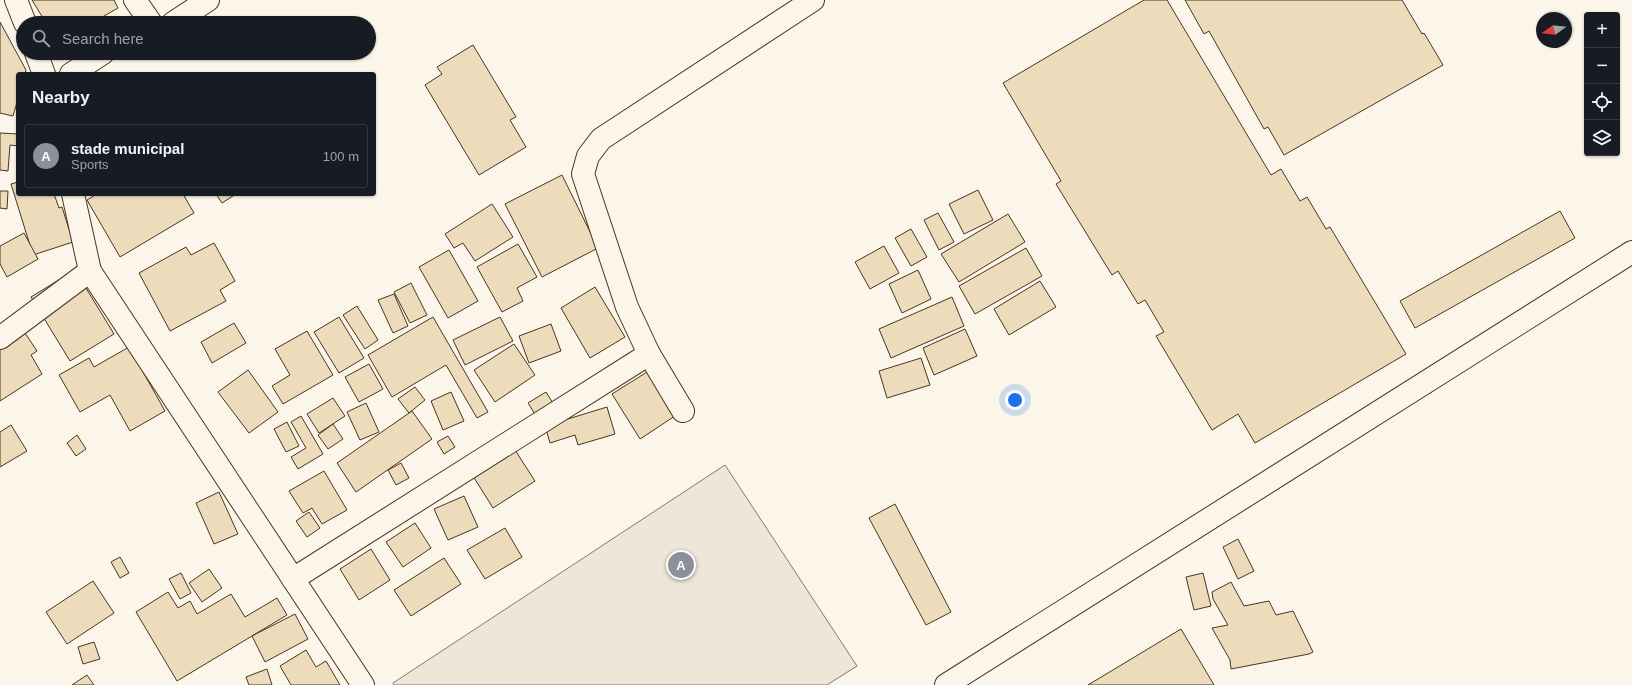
<!DOCTYPE html>
<html lang="en">
<head>
<meta charset="utf-8">
<style>
  body { margin:0; font-family:Helvetica,sans-serif; background:#242831; color:#f1f3f6 }
  .controls { position:absolute; right:12px; top:12px; display:grid; overflow:hidden; border-radius:4px; box-shadow:0 1px 3px #0004 }
  .controls button { width:36px; height:36px; display:grid; place-items:center; padding:0; border:0; border-bottom:1px solid #363941; background:#171b24; color:#f1f3f6; font:20px sans-serif }
  .compass { position:absolute; left:1536px; top:12px; width:36px; height:36px; border-radius:50%; background:#171b24; box-shadow:0 1px 3px #0004; rotate:255deg }
  .you { position:absolute; left:1015px; top:400px; width:14px; height:14px; margin:-10px; border:3px solid #fff; border-radius:50%; background:#1a73e8; box-shadow:0 0 0 6px #1a73e833 }
  .badge { display:grid; place-items:center; width:26px; height:26px; border-radius:50%; background:#8c9099; color:#fff; font-size:13px; font-weight:700 }
  .pin { position:absolute; translate:-50% -50%; border:2px solid #fff; box-shadow:0 1px 4px #0006 }
  .list { margin:0; padding:0; list-style:none }
  h2 { display:flex; justify-content:space-between; align-items:center; height:52px; margin:0; padding:0 16px; font-size:17px }
  h2 small { font-size:13px; font-weight:400; color:#9ea1a6 }
  .list li { display:grid; grid-template-columns:26px 1fr auto; gap:12px; align-items:center; box-sizing:border-box; height:64px; margin:0 8px 8px; padding:0 8px; border:1px solid #363941; border-radius:4px }
  .list b { display:block; font-size:15px; white-space:nowrap }
  .list p { margin:0; font-size:13px; white-space:nowrap; color:#9ea1a6 }
  .list em { font-size:13px; font-style:normal; color:#9ea1a6 }
  .icon { flex:none; width:22px; height:22px; fill:none; stroke:currentColor; stroke-width:2; stroke-linecap:round; stroke-linejoin:round }
  .map { position:relative; flex:none; width:1632px; height:685px; overflow:hidden }
  .search { position:absolute; background:#171b24; box-shadow:0 1px 3px #0004; left:16px; top:16px; width:360px; height:44px; display:flex; align-items:center; gap:10px; box-sizing:border-box; padding:0 14px; border-radius:22px; color:#9ea1a6; font-size:15px }
  .panel { position:absolute; background:#171b24; box-shadow:0 1px 3px #0004; left:16px; top:72px; width:360px; height:124px; border-radius:4px }
  .map>svg:first-child { display:block }
</style>
</head>
<body>
<div class="map">
<svg width="1632" height="685" viewBox="0 0 1632 685">
  <rect width="100%" height="100%" fill="#fbf6e9"/>
  <polygon fill="#ede6d9" stroke="#887966" points="725,465 857,666 827,685 394,685 393,683"/>
  <g fill="#ecdcbc" stroke="#4a3520">
    <polygon points="32,0 114,0 118,8 92,23 46,23"/>
    <polygon points="1144,0 1167,0 1271,175 1281,169 1300,201 1307,197 1326,229 1330,227 1406,354 1255,443 1238,414 1212,430 1156,336 1164,332 1145,300 1138,304 1118,271 1112,275 1056,184 1061,181 1003,83"/>
    <polygon points="1185,0 1402,0 1422,34 1424,33 1443,65 1284,155 1268,127 1264,129 1209,31 1204,34"/>
    <polygon points="0,22 26,70 25,74 18,74 18,99 13,116 0,113"/>
    <polygon points="473,45 516,117 510,120 526,147 479,175 425,85 442,74 437,67"/>
    <polygon points="0,133 18,134 18,146 10,145 8,171 0,170"/>
    <polygon points="562,175 598,248 542,277 505,204"/>
    <polygon points="18,182 18,194 54,194 59,208 62,207 73,242 33,255 11,184"/>
    <polygon points="978,190 993,220 964,234 949,204"/>
    <polygon points="0,191 8,191 7,209 0,208"/>
    <polygon points="97,194 183,194 194,213 120,257 87,200"/>
    <polygon points="216,194 236,194 222,203"/>
    <polygon points="492,204 513,237 475,261 463,243 454,248 445,234"/>
    <polygon points="1560,211 1575,238 1415,328 1400,301"/>
    <polygon points="938,213 954,242 939,250 924,220"/>
    <polygon points="1008,214 1025,242 959,282 941,254"/>
    <polygon points="911,229 927,257 911,266 895,238"/>
    <polygon points="24,233 38,259 7,277 0,264 0,246"/>
    <polygon points="214,243 235,281 220,290 226,301 170,331 139,273 186,247 191,255"/>
    <polygon points="518,244 537,277 517,288 523,301 502,312 477,267"/>
    <polygon points="884,246 899,273 870,289 855,262"/>
    <polygon points="1026,248 1042,276 975,314 959,286"/>
    <polygon points="449,250 478,301 448,318 419,267"/>
    <polygon points="75,270 114,334 70,361 31,297"/>
    <polygon points="918,270 931,299 902,313 889,284"/>
    <polygon points="1040,281 1056,307 1009,335 994,309"/>
    <polygon points="411,283 427,315 410,323 394,292"/>
    <polygon points="595,287 625,337 590,358 561,308"/>
    <polygon points="394,294 408,326 393,333 378,300"/>
    <polygon points="952,297 964,326 891,358 879,329"/>
    <polygon points="357,306 378,340 365,349 343,315"/>
    <polygon points="339,317 364,358 339,373 314,332"/>
    <polygon points="433,317 488,412 477,418 446,365 392,397 368,355"/>
    <polygon points="500,317 513,341 465,365 453,340"/>
    <polygon points="234,323 246,343 212,363 201,342"/>
    <polygon points="19,324 37,351 31,355 42,374 0,401 0,337"/>
    <polygon points="551,324 561,351 529,363 519,336"/>
    <polygon points="965,329 977,356 934,375 923,348"/>
    <polygon points="307,331 333,375 283,404 272,386 290,375 275,349"/>
    <polygon points="514,344 535,375 495,402 474,370"/>
    <polygon points="129,347 165,411 130,431 110,395 80,412 59,375 89,358 94,367"/>
    <polygon points="921,358 930,385 887,398 879,371"/>
    <polygon points="369,364 383,389 359,402 345,377"/>
    <polygon points="248,370 278,412 249,433 218,392"/>
    <polygon points="647,372 675,416 640,439 612,394"/>
    <polygon points="415,387 425,400 409,413 398,399"/>
    <polygon points="451,392 464,421 443,430 431,401"/>
    <polygon points="546,392 561,416 543,427 528,403"/>
    <polygon points="333,398 345,416 319,433 307,414"/>
    <polygon points="366,403 379,432 360,440 347,412"/>
    <polygon points="607,407 615,434 578,445 575,435 550,443 545,426"/>
    <polygon points="412,411 432,439 356,492 337,463"/>
    <polygon points="301,416 323,454 298,469 291,457 306,448 291,422"/>
    <polygon points="287,422 299,446 286,452 274,429"/>
    <polygon points="333,424 343,439 328,449 318,435"/>
    <polygon points="11,425 27,451 0,467 0,432"/>
    <polygon points="77,435 86,449 76,456 67,443"/>
    <polygon points="448,436 455,447 444,454 437,442"/>
    <polygon points="515,450 535,481 493,508 473,476"/>
    <polygon points="401,463 409,478 396,485 388,470"/>
    <polygon points="324,471 347,510 322,524 312,508 303,513 289,491"/>
    <polygon points="219,492 238,534 214,544 196,503"/>
    <polygon points="464,496 478,527 448,540 434,509"/>
    <polygon points="895,504 951,612 926,625 869,518"/>
    <polygon points="309,512 320,528 307,537 296,521"/>
    <polygon points="415,523 431,548 403,567 386,542"/>
    <polygon points="505,528 522,557 485,579 467,550"/>
    <polygon points="1238,539 1254,571 1238,579 1223,547"/>
    <polygon points="371,549 390,580 359,600 340,569"/>
    <polygon points="120,557 129,573 120,578 111,562"/>
    <polygon points="444,558 461,584 411,616 394,590"/>
    <polygon points="209,569 222,588 202,602 189,583"/>
    <polygon points="181,573 191,593 180,599 169,579"/>
    <polygon points="1203,573 1211,606 1194,610 1186,577"/>
    <polygon points="93,581 114,613 67,644 46,612"/>
    <polygon points="1231,582 1244,606 1269,601 1276,615 1293,611 1313,652 1309,654 1231,669 1230,660 1212,628 1228,625 1213,599 1212,592"/>
    <polygon points="168,592 178,608 190,601 197,614 231,594 245,617 277,598 287,615 177,681 136,612"/>
    <polygon points="295,614 308,639 265,662 252,636"/>
    <polygon points="1181,629 1214,685 1088,685"/>
    <polygon points="94,642 100,659 83,664 78,647"/>
    <polygon points="306,650 316,667 326,661 340,685 291,685 280,666"/>
    <polygon points="267,669 272,685 249,685 246,677"/>
    <polygon points="87,675 94,685 72,685"/>
  </g>
  <g fill="none" stroke-linecap="round" stroke-linejoin="round">
    <g stroke="#4a3520" stroke-width="24">
      <g id="minor">
        <polyline points="16,0 25,23"/>
        <polyline points="135,0 151,23"/>
        <polyline points="173,23 208,0"/>
        <polyline points="36,53 44,74"/>
        <polyline points="71,74 103,53"/>
        <polyline points="73,194 90,271"/>
        <polyline points="0,338 90,271 363,685"/>
        <polyline points="683,411 649,354 627,307 583,174 588,156 601,139 813,0"/>
        <polyline points="293,579 649,354"/>
        <polyline points="946,685 1632,252"/>
      </g>
    </g>
    <use href="#minor" stroke="#fbf6e9" stroke-width="22"/>
  </g>
</svg>
<div class="controls">
<button>+</button>
<button>−</button>
<button><svg class="icon" aria-label="locate" viewBox="0 0 24 24"><circle cx="12" cy="12" r="6"/><path d="M12 2v4M12 18v4M2 12h4M18 12h4"/></svg></button>
<button><svg class="icon" aria-label="layers" viewBox="0 0 24 24"><path d="M12 4l9 5-9 5-9-5zM3 14l9 5 9-5"/></svg></button>
</div>
<svg class="compass" viewBox="-18 -18 36 36"><path d="M0-13l5 13h-10z" fill="#e53935"/><path d="M0 13l5-13h-10z" fill="#9ea1a6"/></svg>
<div class="you"></div>
<div class="pin badge" style="left:681px;top:565px">A</div>
<div class="search"><svg class="icon" aria-label="search" viewBox="0 0 24 24"><circle cx="10" cy="10" r="6"/><path d="M15 15l6 6"/></svg>Search here</div>
<section class="panel">
<h2>Nearby<small></small></h2>
<ul class="list">
<li><span class="badge">A</span><div><b>stade municipal</b><p>Sports</p></div><em>100 m</em></li>
</ul>
</section>
</div>
</body>
</html>
